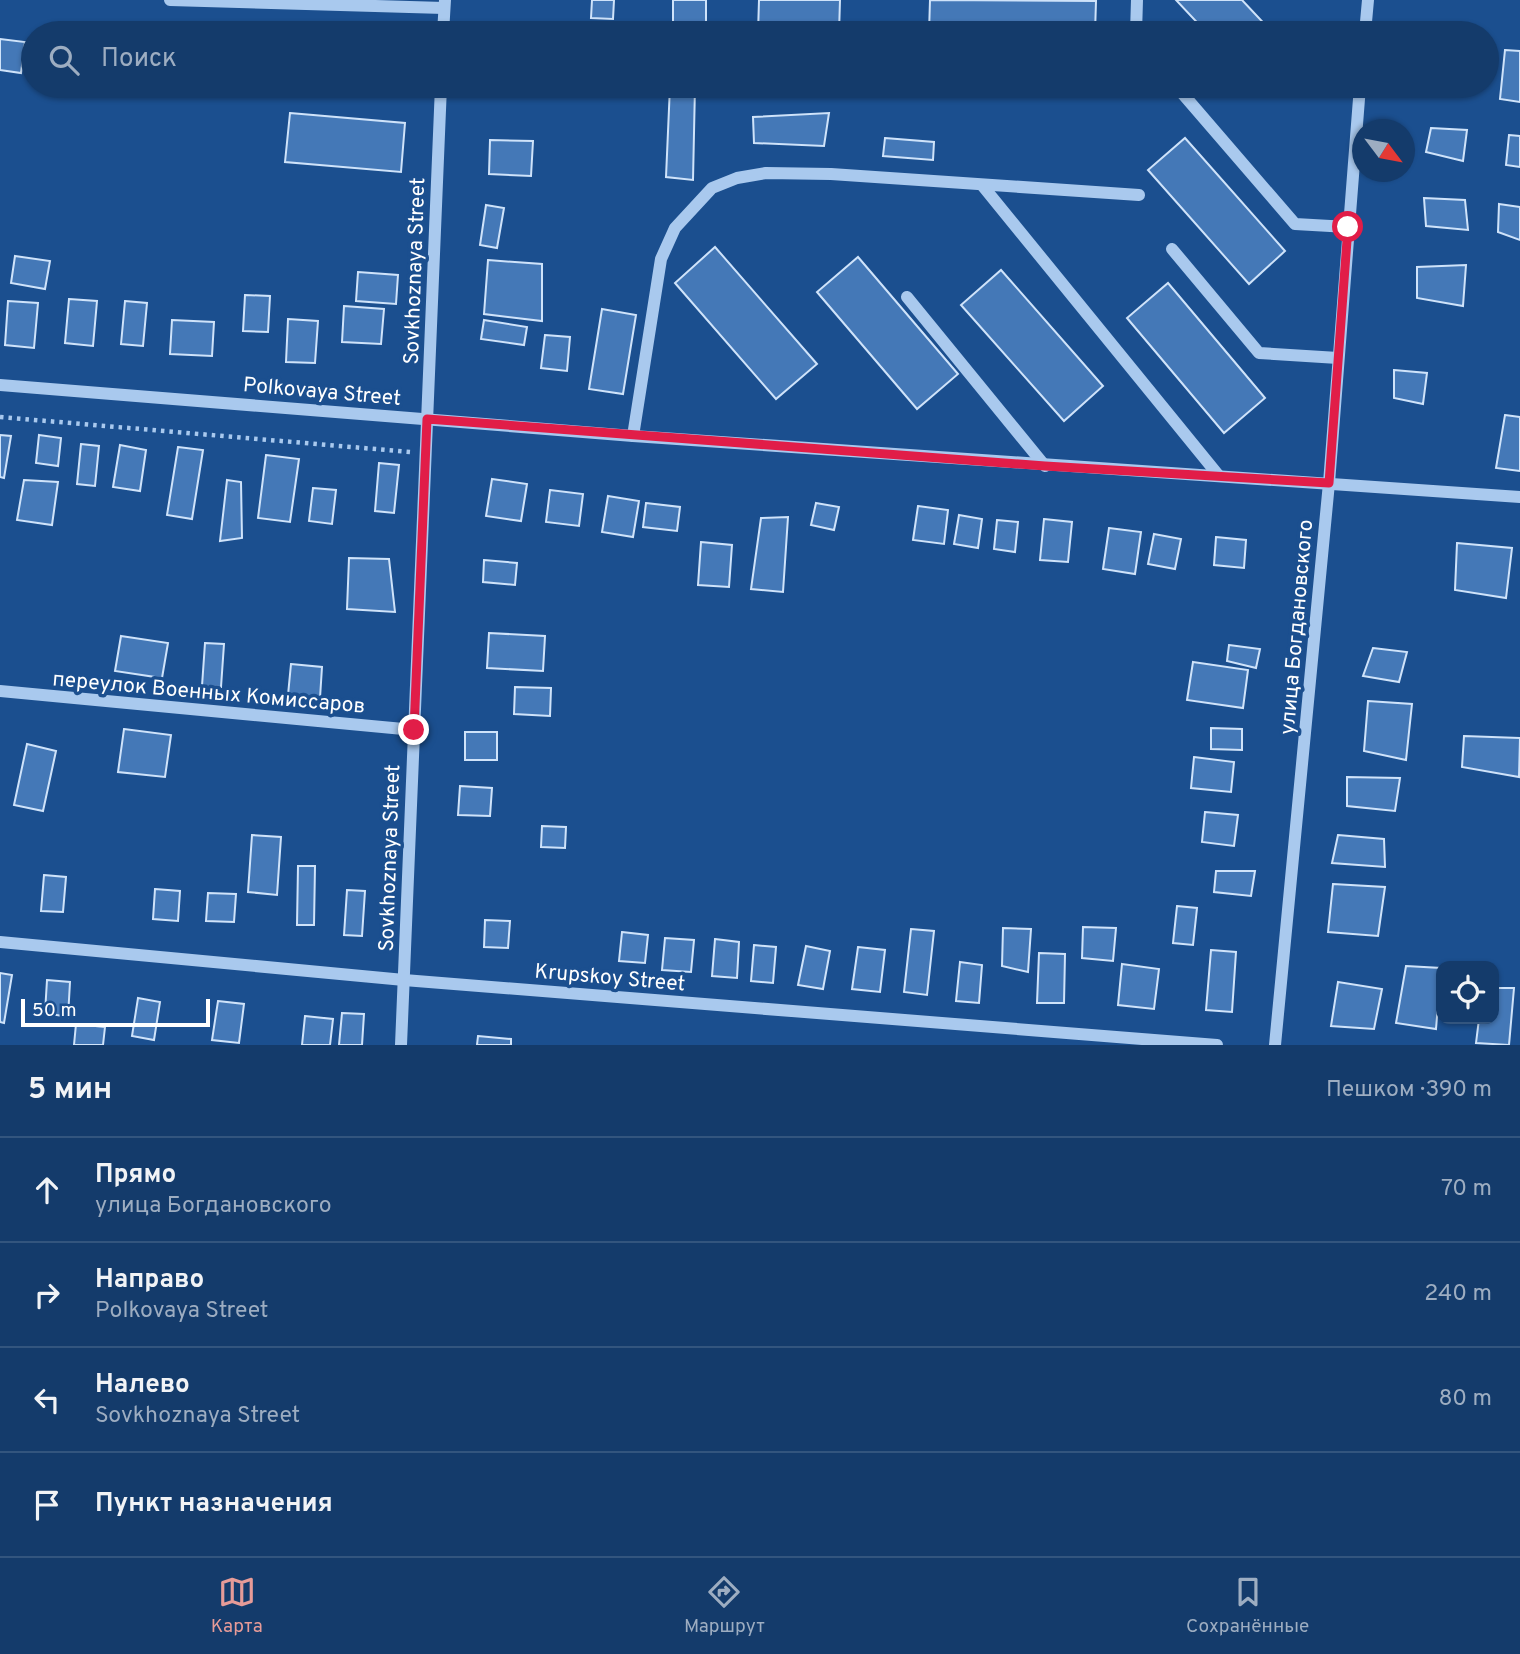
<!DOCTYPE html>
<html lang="ru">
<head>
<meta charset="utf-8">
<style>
  body { margin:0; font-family:Overpass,sans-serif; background:#1d4271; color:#f1f3f6 }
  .controls { position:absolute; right:21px; bottom:21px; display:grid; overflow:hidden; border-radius:14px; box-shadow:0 2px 5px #0004 }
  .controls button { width:63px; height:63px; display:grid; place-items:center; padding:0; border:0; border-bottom:2px solid #33557e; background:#143b6b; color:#f1f3f6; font:35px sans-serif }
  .compass { position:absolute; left:1352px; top:119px; width:63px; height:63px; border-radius:50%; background:#143b6b; box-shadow:0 2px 5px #0004; rotate:122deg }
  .scale { position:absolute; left:21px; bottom:18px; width:189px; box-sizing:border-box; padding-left:7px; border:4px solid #fff; border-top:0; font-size:19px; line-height:24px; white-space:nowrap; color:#fff; -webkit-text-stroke:5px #1b4f8f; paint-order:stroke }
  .stop { position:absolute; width:21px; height:21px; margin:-16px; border:5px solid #e11d48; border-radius:50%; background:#fff }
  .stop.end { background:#e11d48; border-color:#fff; box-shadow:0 2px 7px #0008 }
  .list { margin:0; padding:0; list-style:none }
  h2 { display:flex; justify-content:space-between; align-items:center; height:91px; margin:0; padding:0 28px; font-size:30px }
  h2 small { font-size:23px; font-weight:400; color:#9dadc1 }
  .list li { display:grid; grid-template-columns:46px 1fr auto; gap:21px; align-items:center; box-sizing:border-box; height:105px; padding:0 28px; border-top:2px solid #33557e }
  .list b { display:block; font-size:26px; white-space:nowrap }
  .list p { margin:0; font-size:23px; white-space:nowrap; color:#9dadc1 }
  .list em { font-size:23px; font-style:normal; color:#9dadc1 }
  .icon { flex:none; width:38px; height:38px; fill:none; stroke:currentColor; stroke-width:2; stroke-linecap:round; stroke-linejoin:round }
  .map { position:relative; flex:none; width:1520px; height:1045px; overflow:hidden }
  .search { position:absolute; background:#143b6b; box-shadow:0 2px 5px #0004; left:21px; right:21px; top:21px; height:77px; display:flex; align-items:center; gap:18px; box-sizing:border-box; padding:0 24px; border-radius:38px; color:#9dadc1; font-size:26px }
  .sheet { height:511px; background:#143b6b }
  nav { display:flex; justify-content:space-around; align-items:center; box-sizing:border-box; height:98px; border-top:2px solid #33557e; background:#143b6b; font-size:19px; color:#9dadc1 }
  nav a { display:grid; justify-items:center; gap:4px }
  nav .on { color:#e69b98 }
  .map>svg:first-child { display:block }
</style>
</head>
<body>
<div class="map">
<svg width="1520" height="1045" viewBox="0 0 1520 1045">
  <rect width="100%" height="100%" fill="#1b4f8f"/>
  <g fill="#4478b7" stroke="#cfe3fa" stroke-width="2">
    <polygon points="592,0 614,0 613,19 591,18"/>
    <rect x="673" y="0" width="33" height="27"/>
    <polygon points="759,0 840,0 839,33 758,33"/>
    <polygon points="930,0 1096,1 1095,33 929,33"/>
    <polygon points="1176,0 1242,0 1273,33 1207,33"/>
    <polygon points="79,22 353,31 353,33 78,33"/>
    <polygon points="0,39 25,42 21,73 0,70"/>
    <polygon points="1505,50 1520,51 1520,102 1500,99"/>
    <polygon points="670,86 695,86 693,180 666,177"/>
    <polygon points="290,113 405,123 401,172 285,162"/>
    <polygon points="829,113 824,146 754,143 753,117"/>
    <polygon points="1431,128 1467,130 1463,161 1426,152"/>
    <polygon points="1509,135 1520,136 1520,167 1506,165"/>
    <polygon points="885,138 934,142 933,160 883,156"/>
    <polygon points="1185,138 1285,251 1249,284 1148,170"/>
    <polygon points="490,140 533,141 531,176 489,174"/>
    <polygon points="1424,198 1465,200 1468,230 1426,226"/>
    <polygon points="1499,204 1520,207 1520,240 1498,232"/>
    <polygon points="486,205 504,208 497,248 480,245"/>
    <polygon points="715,247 817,364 776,399 675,283"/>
    <polygon points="15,256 50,261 45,289 11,283"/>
    <polygon points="858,257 958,374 917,409 817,292"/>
    <polygon points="488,260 542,264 542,321 484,314"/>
    <polygon points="1466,265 1463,306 1417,298 1417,267"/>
    <polygon points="1001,270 1103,386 1064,421 961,305"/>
    <polygon points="358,272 398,275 396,304 356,301"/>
    <polygon points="1168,283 1265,398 1224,433 1127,318"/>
    <polygon points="245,295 270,296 268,332 243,331"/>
    <polygon points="69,299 97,301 93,346 65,343"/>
    <polygon points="8,301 38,303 34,348 5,345"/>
    <polygon points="125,301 147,303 143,346 121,344"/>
    <polygon points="344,306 384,309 381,344 342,342"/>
    <polygon points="602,309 636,315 623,394 589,389"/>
    <polygon points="288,319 318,321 315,363 286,362"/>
    <polygon points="172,320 214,322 212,356 170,354"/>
    <polygon points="484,320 527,327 524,345 481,339"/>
    <polygon points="545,335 570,337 567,371 541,368"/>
    <polygon points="1394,370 1427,373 1423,404 1394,398"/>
    <polygon points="1505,415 1520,417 1520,471 1496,468"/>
    <polygon points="0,435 11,436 4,478 0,477"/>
    <polygon points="39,435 61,438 58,466 36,463"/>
    <polygon points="81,444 99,446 95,486 77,484"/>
    <polygon points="120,445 146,450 140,491 113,487"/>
    <polygon points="178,447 203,450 192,519 167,515"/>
    <polygon points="266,455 299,459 290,522 258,518"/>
    <polygon points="379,463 399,465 394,513 375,511"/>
    <polygon points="492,479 527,484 521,521 486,516"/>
    <polygon points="24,480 58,482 52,525 17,520"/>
    <polygon points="227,480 241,482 242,538 220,541"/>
    <polygon points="313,488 336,490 332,524 309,521"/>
    <polygon points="550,490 583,494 579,526 546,522"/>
    <polygon points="608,496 639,501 633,537 602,532"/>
    <polygon points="646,503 680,507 677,531 643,527"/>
    <polygon points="816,503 839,507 834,530 811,525"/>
    <polygon points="918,506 948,510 944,544 913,540"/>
    <polygon points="959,515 982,519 978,548 954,544"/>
    <polygon points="788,517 783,592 751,589 761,518"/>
    <polygon points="1044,519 1072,522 1068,562 1040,560"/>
    <polygon points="997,520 1018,522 1015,552 994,549"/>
    <polygon points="1109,528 1141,532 1135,574 1103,569"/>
    <polygon points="1154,534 1181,539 1175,569 1148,564"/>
    <polygon points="1216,537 1246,540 1244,568 1214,565"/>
    <polygon points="701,542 732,545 729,587 698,585"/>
    <polygon points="1457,543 1512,548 1506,598 1455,590"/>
    <polygon points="349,558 389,559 395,612 347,609"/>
    <polygon points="484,560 517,563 515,585 483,582"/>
    <polygon points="489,633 545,636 543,671 487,668"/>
    <polygon points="121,636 168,643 162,678 115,671"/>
    <polygon points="205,643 224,644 221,687 202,686"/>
    <polygon points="1229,645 1260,649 1256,668 1227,661"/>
    <polygon points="1373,648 1407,652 1399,682 1363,676"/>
    <polygon points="1193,662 1248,670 1243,708 1187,700"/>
    <polygon points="291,664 322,667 320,698 288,695"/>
    <polygon points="515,687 551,688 550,716 514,714"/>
    <polygon points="1368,701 1412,704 1406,760 1364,751"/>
    <polygon points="1211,728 1242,729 1242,750 1211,749"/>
    <polygon points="124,729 171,735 165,777 118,772"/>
    <rect x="465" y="732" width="32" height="28"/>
    <polygon points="1464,736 1520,738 1519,777 1462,767"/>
    <polygon points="27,744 56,751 43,811 14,805"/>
    <polygon points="1194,757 1234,762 1231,792 1191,788"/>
    <polygon points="1347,777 1400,778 1395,811 1347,806"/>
    <polygon points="460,786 492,788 490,816 458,815"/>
    <polygon points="1205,812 1238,815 1234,846 1202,842"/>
    <polygon points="542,826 566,827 565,848 541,847"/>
    <polygon points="252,835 281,837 277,895 248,892"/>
    <polygon points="1338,835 1384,839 1385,867 1332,863"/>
    <polygon points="298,866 315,866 314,925 297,925"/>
    <polygon points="1216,871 1255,871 1251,896 1214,892"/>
    <polygon points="44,875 66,877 63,912 41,911"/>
    <polygon points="1333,884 1385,887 1378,936 1328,932"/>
    <polygon points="155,889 180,891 178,921 153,919"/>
    <polygon points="347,890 365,891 362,936 344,935"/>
    <polygon points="208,893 236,894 234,922 206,921"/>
    <polygon points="1177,906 1197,908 1193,945 1173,943"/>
    <polygon points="485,920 510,921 508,948 484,947"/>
    <polygon points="1083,927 1116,928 1113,961 1082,958"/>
    <polygon points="1003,928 1031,929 1028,972 1002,966"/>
    <polygon points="911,929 934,931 927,995 904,992"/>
    <polygon points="622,932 648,935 645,963 619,961"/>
    <polygon points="665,938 694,940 691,972 662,970"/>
    <polygon points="715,939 739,942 737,978 712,976"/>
    <polygon points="754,945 776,947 773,983 751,981"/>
    <polygon points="806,946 830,951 823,989 798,985"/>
    <polygon points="858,947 885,950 880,992 852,989"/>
    <polygon points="1211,950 1236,952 1232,1012 1206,1010"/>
    <polygon points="1039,953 1065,954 1064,1003 1037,1003"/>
    <polygon points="960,962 982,965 979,1003 956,1001"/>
    <polygon points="1122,964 1159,969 1154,1009 1118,1005"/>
    <polygon points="1406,966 1441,968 1436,1029 1396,1023"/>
    <polygon points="0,973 12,975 4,1023 0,1022"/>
    <polygon points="47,980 70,982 68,1017 45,1013"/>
    <polygon points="1338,982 1382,989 1374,1029 1331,1026"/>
    <polygon points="1494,988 1514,988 1509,1045 1476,1043 1479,1019 1494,1019"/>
    <polygon points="138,998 160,1002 154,1040 132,1036"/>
    <polygon points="218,1001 244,1004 239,1043 212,1040"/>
    <polygon points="342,1013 364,1014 362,1045 339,1045"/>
    <polygon points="305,1016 333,1019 330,1045 302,1045"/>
    <polygon points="76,1024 105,1027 103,1045 74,1045"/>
    <polygon points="478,1036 511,1039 511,1045 477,1045"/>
  </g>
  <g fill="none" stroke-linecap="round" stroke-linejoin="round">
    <polyline stroke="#a9c9ee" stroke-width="4.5" stroke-dasharray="3.5 5" stroke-linecap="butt" points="0,417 410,452"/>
    <g stroke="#a9c9ee" stroke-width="12">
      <polyline points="170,0 444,8"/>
      <polyline points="443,33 445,0"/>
      <polyline points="1136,33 1137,0"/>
      <polyline points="1365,33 1368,0"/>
      <polyline points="1176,86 1295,224 1348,227"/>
      <polyline points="982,185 1219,476"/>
      <polyline points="1172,249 1259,353 1338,358"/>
      <polyline points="907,297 1045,466"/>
      <polyline points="0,385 633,436 1520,497"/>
      <polyline points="633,436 661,259 675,228 712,188 737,178 766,173 831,174 1139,195"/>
      <polyline points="0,691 414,730"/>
      <polyline points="0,942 404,980 1217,1045"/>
      <polyline points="401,1045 441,86"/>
      <polyline points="1275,1045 1329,483 1360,86"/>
    </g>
  </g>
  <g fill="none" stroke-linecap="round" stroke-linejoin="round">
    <polyline stroke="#e11d48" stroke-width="9" points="414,730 427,419 1045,466 1329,483 1348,227"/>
  </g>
  <g text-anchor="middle" stroke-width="7" stroke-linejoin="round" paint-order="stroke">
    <g font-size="21" fill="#fff" stroke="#1b4f8f">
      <text transform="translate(414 271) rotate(-88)" y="7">Sovkhoznaya Street</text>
      <text transform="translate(322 391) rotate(5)" y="7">Polkovaya Street</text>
      <text transform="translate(1296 627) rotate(-85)" y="7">улица Богдановского</text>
      <text transform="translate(209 692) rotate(5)" y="7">переулок Военных Комиссаров</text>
      <text transform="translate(389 858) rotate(-88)" y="7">Sovkhoznaya Street</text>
      <text transform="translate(610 977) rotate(5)" y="7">Krupskoy Street</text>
    </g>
  </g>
</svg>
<div class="controls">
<button><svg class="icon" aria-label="locate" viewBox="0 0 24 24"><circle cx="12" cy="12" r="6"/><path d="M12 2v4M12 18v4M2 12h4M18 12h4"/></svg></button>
</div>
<svg class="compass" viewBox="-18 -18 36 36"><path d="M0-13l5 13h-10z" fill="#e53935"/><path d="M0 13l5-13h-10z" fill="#9dadc1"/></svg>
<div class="scale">50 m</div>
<div class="stop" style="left:1348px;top:227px"></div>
<div class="stop end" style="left:414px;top:730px"></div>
<div class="search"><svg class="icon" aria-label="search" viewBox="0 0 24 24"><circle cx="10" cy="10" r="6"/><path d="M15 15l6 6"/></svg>Поиск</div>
</div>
<section class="sheet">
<h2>5 мин<small>Пешком · 390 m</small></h2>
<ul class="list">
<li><svg class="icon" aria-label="ahead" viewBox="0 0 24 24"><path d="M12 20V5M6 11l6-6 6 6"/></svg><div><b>Прямо</b><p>улица Богдановского</p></div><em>70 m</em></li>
<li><svg class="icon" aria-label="right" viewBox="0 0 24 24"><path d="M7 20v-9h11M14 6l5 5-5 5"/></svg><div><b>Направо</b><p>Polkovaya Street</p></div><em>240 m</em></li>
<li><svg class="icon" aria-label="left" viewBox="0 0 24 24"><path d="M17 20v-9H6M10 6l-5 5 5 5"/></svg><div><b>Налево</b><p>Sovkhoznaya Street</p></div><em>80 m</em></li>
<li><svg class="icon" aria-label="arrive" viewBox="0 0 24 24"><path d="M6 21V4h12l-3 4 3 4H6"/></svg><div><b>Пункт назначения</b></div></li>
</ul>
</section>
<nav>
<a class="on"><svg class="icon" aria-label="map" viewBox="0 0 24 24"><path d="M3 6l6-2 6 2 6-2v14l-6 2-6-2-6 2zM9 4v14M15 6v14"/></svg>Карта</a>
<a><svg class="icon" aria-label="directions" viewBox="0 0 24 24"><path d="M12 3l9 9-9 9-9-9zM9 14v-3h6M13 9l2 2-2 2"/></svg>Маршрут</a>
<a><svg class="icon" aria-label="saved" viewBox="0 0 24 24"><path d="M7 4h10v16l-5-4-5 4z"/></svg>Сохранённые</a>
</nav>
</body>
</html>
